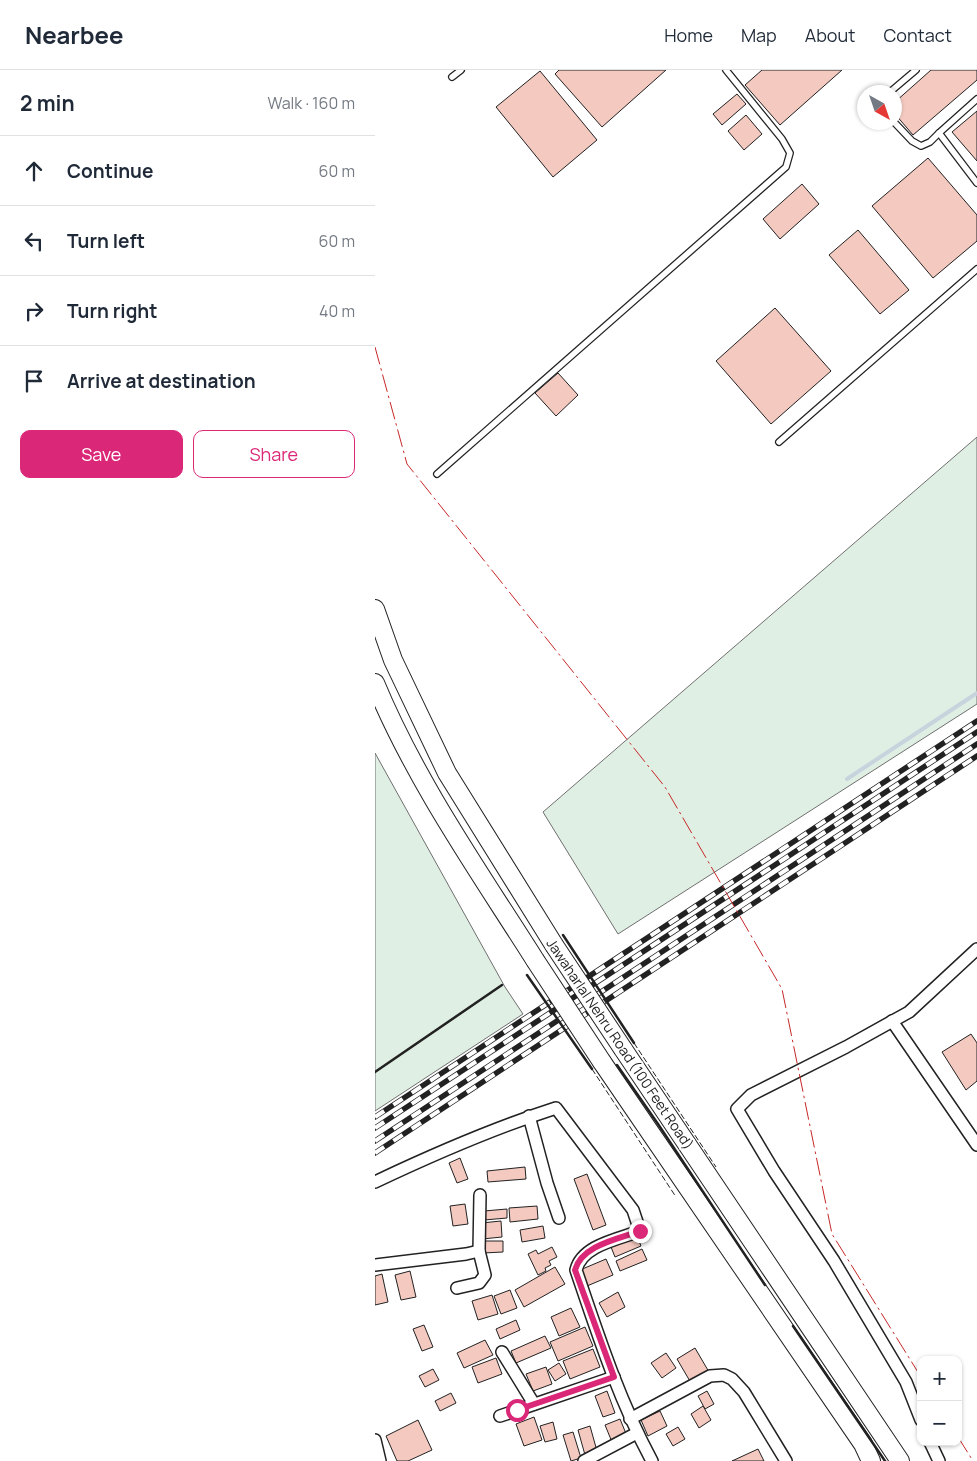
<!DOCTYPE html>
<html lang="en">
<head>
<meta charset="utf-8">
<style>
  body { margin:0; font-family:Manrope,sans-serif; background:#f6f6f7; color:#1f2937 }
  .controls { position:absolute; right:15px; bottom:15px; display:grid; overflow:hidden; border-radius:10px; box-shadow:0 1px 4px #0004 }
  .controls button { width:45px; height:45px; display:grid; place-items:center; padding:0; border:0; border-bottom:1px solid #e0e1e3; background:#fff; color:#1f2937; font:25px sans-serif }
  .compass { position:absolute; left:482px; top:15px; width:45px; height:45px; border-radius:50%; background:#fff; box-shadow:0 1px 4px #0004; rotate:140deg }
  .stop { position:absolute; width:15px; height:15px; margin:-11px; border:4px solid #db2777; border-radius:50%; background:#fff }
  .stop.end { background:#db2777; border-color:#fff; box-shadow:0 1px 5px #0008 }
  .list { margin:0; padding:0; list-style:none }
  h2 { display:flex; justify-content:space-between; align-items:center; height:65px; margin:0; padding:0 20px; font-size:21px }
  h2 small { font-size:16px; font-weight:400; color:#747a83 }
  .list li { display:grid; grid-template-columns:32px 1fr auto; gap:15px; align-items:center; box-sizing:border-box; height:70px; padding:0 20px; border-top:1px solid #e0e1e3 }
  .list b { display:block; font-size:19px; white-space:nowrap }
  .list em { font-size:16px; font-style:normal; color:#747a83 }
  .actions { display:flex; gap:10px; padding:15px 20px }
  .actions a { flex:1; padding:11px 0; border:1px solid #db2777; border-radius:10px; text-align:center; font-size:18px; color:#db2777 }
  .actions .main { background:#db2777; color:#fff }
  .icon { flex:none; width:28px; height:28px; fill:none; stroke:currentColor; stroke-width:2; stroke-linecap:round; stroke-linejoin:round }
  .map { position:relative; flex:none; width:602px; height:1391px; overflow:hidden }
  header { display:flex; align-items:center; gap:30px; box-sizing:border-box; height:70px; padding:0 25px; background:#fff; border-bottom:1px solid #e0e1e3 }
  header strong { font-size:24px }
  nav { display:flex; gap:28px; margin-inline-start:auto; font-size:18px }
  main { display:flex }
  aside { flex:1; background:#fff }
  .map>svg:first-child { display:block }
</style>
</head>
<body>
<header>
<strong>Nearbee</strong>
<nav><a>Home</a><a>Map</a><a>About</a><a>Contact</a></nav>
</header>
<main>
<aside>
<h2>2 min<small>Walk · 160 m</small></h2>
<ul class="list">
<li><svg class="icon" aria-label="ahead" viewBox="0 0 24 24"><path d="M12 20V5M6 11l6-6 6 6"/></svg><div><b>Continue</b></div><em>60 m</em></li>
<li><svg class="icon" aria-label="left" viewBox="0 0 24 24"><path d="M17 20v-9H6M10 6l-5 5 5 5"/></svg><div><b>Turn left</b></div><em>60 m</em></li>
<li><svg class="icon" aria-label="right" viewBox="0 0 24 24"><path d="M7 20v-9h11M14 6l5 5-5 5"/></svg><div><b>Turn right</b></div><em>40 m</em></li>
<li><svg class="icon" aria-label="arrive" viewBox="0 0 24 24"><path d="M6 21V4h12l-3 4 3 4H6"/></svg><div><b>Arrive at destination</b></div></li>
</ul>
<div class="actions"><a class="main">Save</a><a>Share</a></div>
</aside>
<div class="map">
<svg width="602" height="1391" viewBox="0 0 602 1391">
  <rect width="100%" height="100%" fill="#fff"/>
  <g fill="#e0efe3" stroke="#6f6f6f">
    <polygon points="602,367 602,634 243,864 168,742"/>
    <polygon points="0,683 130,917 148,944 0,1041"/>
  </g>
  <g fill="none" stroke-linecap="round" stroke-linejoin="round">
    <polyline stroke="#c7d3dd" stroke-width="4" points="472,709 602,623"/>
  </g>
  <g fill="#f3c9c0" stroke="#222">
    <polygon points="184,0 291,0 227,57 180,4"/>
    <polygon points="387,0 467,0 405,55 370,15"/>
    <polygon points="556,0 602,0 602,10 538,65 520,44 520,32"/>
    <polygon points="165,1 222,70 178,107 121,37"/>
    <polygon points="362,24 371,34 347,55 338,44"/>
    <polygon points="602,41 602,91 577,62"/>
    <polygon points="371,45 387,64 369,80 353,61"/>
    <polygon points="553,88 602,145 602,171 558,208 497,136"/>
    <polygon points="427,114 444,134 405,169 388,149"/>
    <polygon points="483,160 534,220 505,244 454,185"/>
    <polygon points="400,238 456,301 396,354 341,291"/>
    <polygon points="183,303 203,325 181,346 160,323"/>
    <polygon points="596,964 602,973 602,1011 591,1020 567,982"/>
    <polygon points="85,1088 93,1109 82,1113 74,1093"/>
    <polygon points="150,1097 151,1109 113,1112 112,1101"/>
    <polygon points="212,1104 231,1155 218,1160 199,1109"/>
    <polygon points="90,1134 93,1154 78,1156 75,1136"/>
    <polygon points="162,1136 163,1149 135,1152 134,1138"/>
    <polygon points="132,1139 132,1148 109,1150 109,1141"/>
    <polygon points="126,1151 127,1167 107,1169 106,1153"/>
    <polygon points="168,1156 170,1168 147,1172 145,1160"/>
    <polygon points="262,1166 266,1176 240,1187 236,1177"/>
    <polygon points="108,1171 128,1171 128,1182 108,1183"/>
    <polygon points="177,1177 182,1187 174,1191 176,1195 170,1198 171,1201 163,1205 153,1184 161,1180 163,1184"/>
    <polygon points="267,1179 272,1190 245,1201 241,1191"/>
    <polygon points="231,1189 238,1205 212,1216 205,1200"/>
    <polygon points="180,1197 190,1214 149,1237 140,1220"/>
    <polygon points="35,1201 41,1227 26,1230 20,1205"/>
    <polygon points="7,1204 13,1232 0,1235 0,1206"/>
    <polygon points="135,1220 142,1238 126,1244 119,1226"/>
    <polygon points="243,1222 250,1237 232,1247 224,1233"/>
    <polygon points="117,1225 123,1244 103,1250 97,1231"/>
    <polygon points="196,1238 205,1257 184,1266 176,1247"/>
    <polygon points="141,1250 145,1260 125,1269 121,1259"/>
    <polygon points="49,1255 58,1277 47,1281 38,1259"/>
    <polygon points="210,1257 218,1276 183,1291 175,1272"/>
    <polygon points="170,1266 176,1278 141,1293 136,1281"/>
    <polygon points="110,1270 118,1285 89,1298 82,1283"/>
    <polygon points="320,1278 334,1302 316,1313 302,1289"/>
    <polygon points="218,1279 225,1297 195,1309 188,1291"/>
    <polygon points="291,1283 301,1298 287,1308 276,1293"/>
    <polygon points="121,1288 127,1304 103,1313 97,1297"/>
    <polygon points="184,1293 191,1304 180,1311 173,1300"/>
    <polygon points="171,1297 177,1314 158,1321 151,1304"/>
    <polygon points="58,1299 64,1310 50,1317 44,1306"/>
    <polygon points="232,1321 240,1343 228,1347 220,1326"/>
    <polygon points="332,1321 339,1334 330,1339 323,1326"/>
    <polygon points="76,1323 81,1333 65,1341 60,1331"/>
    <polygon points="328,1336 336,1350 324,1358 316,1344"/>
    <polygon points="285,1341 292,1356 273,1366 266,1350"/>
    <polygon points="159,1347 167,1370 149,1376 141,1354"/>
    <polygon points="245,1349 252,1366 237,1372 230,1355"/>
    <polygon points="43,1350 57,1380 33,1391 22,1391 11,1366"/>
    <polygon points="178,1352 182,1369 170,1372 165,1356"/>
    <polygon points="215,1356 222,1381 210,1385 203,1360"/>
    <polygon points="303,1357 310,1369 298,1376 291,1364"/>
    <polygon points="198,1362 206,1388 196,1391 188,1365"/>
    <polygon points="383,1379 389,1391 357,1391"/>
  </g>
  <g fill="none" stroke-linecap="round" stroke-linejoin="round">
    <g stroke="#222" stroke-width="8">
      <g id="lane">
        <polyline points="77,7 86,0"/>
        <polyline points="515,22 541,0"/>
        <polyline points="602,29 564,63 602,113"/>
        <polyline points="519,52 537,71 546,76 555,72 564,63"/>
        <polyline points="404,372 602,199"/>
        <polyline points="62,404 411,97 415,83 407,69 351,0"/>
      </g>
    </g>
    <g stroke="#222" stroke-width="14">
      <g id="street">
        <polyline points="517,951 602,1075"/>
        <polyline points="154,1046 172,1113 184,1148"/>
        <path d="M0,1112C59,1084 119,1058 181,1038L258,1140L265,1161C244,1169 207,1175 201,1200C223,1265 244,1330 277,1391"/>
        <polyline points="0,1195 91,1184 104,1181 105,1125"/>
        <polyline points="82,1218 104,1213 110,1205 104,1181"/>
        <polyline points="127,1282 159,1334"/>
        <polyline points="125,1346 239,1307"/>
        <polyline points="255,1349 335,1306 349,1305 357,1309 369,1322 411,1391"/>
        <polyline points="546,1350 531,1312 459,1191 399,1101 362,1039 376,1025 471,977 534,942 602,879"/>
        <polyline points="0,1370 5,1391"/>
        <polyline points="555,1372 564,1391"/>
        <polyline points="209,1391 262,1363"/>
      </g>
    </g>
    <g stroke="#222" stroke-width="20">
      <g id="primary">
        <polyline points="0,539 18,590 72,703 179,875"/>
        <path d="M0,613C41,712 103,800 160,890"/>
        <polyline points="248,979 525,1391"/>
        <polyline points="227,992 488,1374 496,1391"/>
      </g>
    </g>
    <use href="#lane" stroke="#fff" stroke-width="5.5"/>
    <use href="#street" stroke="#fff" stroke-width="11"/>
    <use href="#primary" stroke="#fff" stroke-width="18"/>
    <g stroke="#222" stroke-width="5.5">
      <g id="rail">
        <polyline points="0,1047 602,651"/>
        <polyline points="0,1058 602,662"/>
        <polyline points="0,1071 602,674"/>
        <polyline points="0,1083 602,686"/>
      </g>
    </g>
    <use href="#rail" stroke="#fff" stroke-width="4" stroke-dasharray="11" stroke-linecap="butt"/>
    <g stroke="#222" stroke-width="20" stroke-linecap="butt">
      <g id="primary-bridge">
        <polyline points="179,875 248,979"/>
        <polyline points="160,890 227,992"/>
      </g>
    </g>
    <use href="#primary-bridge" stroke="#fff" stroke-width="18"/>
    <g stroke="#222" stroke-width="1" stroke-dasharray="6 2.5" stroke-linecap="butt">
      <polyline points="259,973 341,1097"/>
      <polyline points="217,999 301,1127"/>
    </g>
    <g stroke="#222" stroke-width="2.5">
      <polyline points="188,865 259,973"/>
      <polyline points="152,905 217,999"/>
      <polyline points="242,995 283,1054 390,1215"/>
      <polyline points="0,1002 127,915"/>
      <polyline points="418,1256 510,1391"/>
    </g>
    <g stroke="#c62828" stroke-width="1" stroke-dasharray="18 4 2.5 4" stroke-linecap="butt">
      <polyline points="0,277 32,394 290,717 407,919 457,1164 546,1307"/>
      <polyline points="583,1367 598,1391"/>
    </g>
  </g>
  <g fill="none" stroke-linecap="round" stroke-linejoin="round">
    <path stroke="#db2777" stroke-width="6" d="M142,1340L239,1307L200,1200C207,1175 244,1169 265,1161"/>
  </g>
  <g text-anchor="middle" stroke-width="4" stroke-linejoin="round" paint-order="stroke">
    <g font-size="14" fill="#222" stroke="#fff">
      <text transform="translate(245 974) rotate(56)" y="5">Jawaharlal Nehru Road (100 Feet Road)</text>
    </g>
  </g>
</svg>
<div class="controls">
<button>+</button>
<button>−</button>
</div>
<svg class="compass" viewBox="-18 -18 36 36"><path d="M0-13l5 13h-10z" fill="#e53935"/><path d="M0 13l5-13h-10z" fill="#747a83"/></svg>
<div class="stop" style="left:142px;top:1340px"></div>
<div class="stop end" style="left:265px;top:1161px"></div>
</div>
</main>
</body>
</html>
